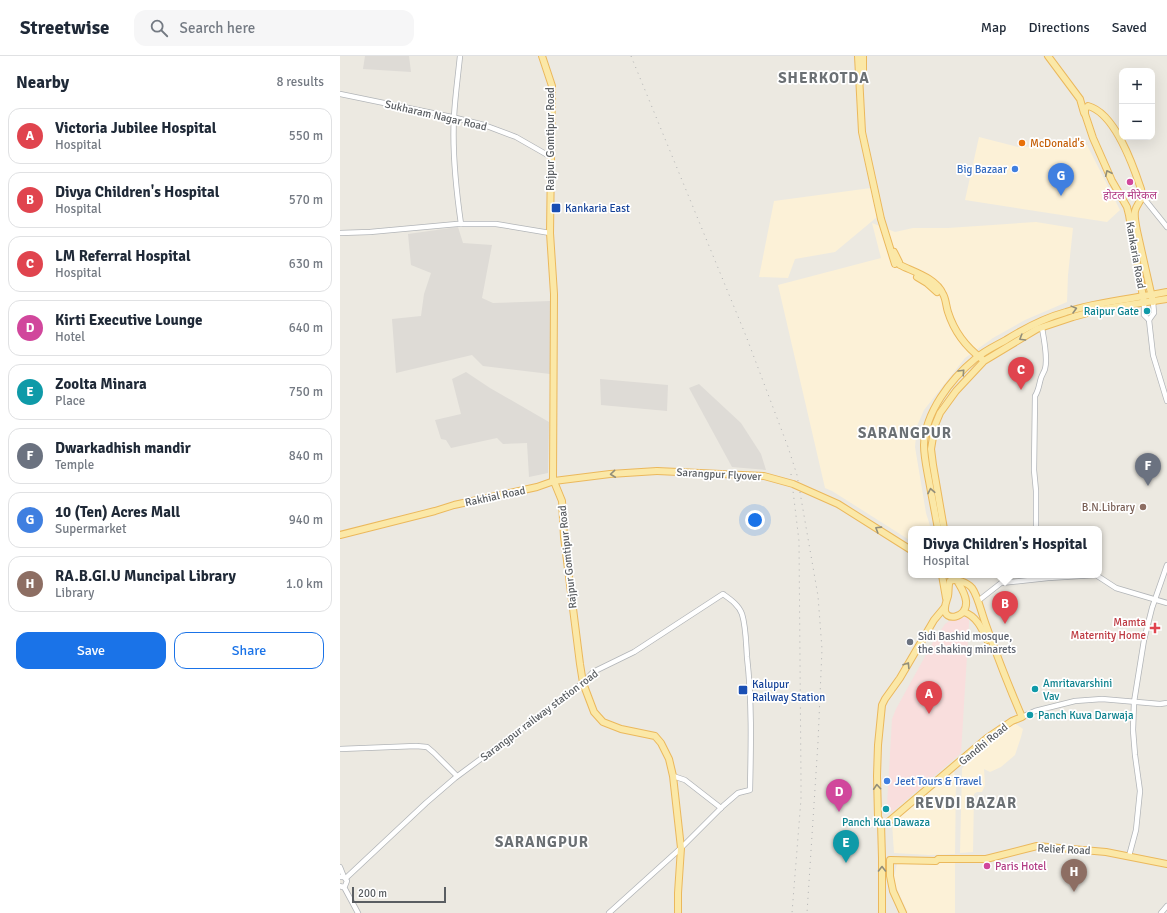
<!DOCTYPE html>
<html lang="en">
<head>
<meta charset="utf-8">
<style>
  body { margin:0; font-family:Signika,"Noto Sans Devanagari",sans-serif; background:#f6f6f7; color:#1f2937 }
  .controls { position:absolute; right:12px; top:12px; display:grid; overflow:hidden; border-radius:8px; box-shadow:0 4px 16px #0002 }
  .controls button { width:36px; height:36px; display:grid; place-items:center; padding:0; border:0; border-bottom:1px solid #e0e1e3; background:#fff; color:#1f2937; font:20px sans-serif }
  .scale { position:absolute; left:12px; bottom:10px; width:94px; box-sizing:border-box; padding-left:4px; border:2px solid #5a5e62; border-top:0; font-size:11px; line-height:14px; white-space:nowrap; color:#5a5e62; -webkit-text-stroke:3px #fff; paint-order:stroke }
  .you { position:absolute; left:415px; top:464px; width:14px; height:14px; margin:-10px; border:3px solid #fff; border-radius:50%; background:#1a73e8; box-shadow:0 0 0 6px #1a73e833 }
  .badge { display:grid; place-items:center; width:26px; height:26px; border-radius:50%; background:#1a73e8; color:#fff; font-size:13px; font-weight:700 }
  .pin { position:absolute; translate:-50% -33px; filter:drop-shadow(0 1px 2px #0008) }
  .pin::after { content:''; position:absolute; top:21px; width:14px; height:12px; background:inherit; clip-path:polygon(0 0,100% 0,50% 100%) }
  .popup { position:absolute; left:568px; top:470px; width:194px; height:52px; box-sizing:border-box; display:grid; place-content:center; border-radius:8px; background:#fff; filter:drop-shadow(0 1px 3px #0005); font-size:13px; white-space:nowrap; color:#747a83 }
  .popup b { font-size:15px; color:#1f2937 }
  .popup::after { content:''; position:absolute; left:50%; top:100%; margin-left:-8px; border:8px solid transparent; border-top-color:#fff }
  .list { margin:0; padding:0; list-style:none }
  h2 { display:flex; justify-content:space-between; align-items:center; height:52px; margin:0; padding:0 16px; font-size:17px }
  h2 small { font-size:13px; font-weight:400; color:#747a83 }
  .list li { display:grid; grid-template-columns:26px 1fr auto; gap:12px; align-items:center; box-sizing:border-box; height:56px; margin:0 8px 8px; padding:0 8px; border:1px solid #e0e1e3; border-radius:12px }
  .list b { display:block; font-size:15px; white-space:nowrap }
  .list p { margin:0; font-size:13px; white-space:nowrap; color:#747a83 }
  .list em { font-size:13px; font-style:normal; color:#747a83 }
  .actions { display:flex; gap:8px; padding:12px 16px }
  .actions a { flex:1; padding:9px 0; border:1px solid #1a73e8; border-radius:12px; text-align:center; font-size:14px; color:#1a73e8 }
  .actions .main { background:#1a73e8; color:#fff }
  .icon { flex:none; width:22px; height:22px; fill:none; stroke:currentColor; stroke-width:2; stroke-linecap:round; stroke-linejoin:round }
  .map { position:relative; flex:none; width:827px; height:857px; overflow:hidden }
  header { display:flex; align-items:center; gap:24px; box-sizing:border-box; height:56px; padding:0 20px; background:#fff; border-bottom:1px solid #e0e1e3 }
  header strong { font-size:19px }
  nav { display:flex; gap:22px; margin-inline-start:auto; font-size:14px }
  .search { width:280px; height:36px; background:#f6f6f7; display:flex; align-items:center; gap:10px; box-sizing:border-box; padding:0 14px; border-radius:12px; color:#747a83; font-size:15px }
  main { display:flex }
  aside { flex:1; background:#fff }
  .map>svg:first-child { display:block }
</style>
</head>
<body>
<header>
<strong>Streetwise</strong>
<div class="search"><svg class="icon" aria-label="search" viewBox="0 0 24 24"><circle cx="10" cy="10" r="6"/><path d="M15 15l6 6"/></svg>Search here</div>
<nav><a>Map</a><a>Directions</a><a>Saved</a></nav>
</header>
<main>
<aside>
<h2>Nearby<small>8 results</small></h2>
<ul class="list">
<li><span class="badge" style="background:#e0444e">A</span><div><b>Victoria Jubilee Hospital</b><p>Hospital</p></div><em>550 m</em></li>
<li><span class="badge" style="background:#e0444e">B</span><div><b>Divya Children's Hospital</b><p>Hospital</p></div><em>570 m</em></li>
<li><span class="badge" style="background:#e0444e">C</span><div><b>LM Referral Hospital</b><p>Hospital</p></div><em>630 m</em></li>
<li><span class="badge" style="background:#d1479c">D</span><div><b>Kirti Executive Lounge</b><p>Hotel</p></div><em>640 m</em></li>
<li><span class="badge" style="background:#0f9aa8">E</span><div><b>Zoolta Minara</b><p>Place</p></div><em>750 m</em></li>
<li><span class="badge" style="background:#6b7280">F</span><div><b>Dwarkadhish mandir</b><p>Temple</p></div><em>840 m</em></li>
<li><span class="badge" style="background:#3f7fe0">G</span><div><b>10 (Ten) Acres Mall</b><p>Supermarket</p></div><em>940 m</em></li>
<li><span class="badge" style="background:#8d6e63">H</span><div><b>RA.B.GI.U Muncipal Library</b><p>Library</p></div><em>1.0 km</em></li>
</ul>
<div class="actions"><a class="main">Save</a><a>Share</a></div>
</aside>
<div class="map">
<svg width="827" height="857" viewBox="0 0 827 857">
  <rect width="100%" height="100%" fill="#ece9e1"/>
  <g fill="#fcf1d7">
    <polygon points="639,81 678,91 747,89 780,154 767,166 625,144"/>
    <polygon points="531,132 537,161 495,196 455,203 448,222 419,221 434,145"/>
    <polygon points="696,166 733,172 728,219 727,246 685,264 653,282 625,302 584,354 577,370 575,391 586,457 591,473 571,473 571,485 492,435 485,432 438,229 541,202 532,167 555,176 573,172 608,172"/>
    <polygon points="673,666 683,673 681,681 675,699 661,711 650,716 644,713 645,729 642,736 637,736 634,738 633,796 620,797 622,713 625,708 639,693"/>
    <polygon points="614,716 616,722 615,798 589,799 554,797 552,767"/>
    <polygon points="557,807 615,807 615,857 568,857 553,825"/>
  </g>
  <g fill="#dedbd6">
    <polygon points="25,0 69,0 71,16 23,13"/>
    <polygon points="118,171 123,187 152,189 142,242 153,247 210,245 210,318 143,310 132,299 56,317 52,263 81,260 84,238 91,217 71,209 68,178"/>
    <polygon points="126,316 150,332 209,366 208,417 189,421 187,387 163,388 157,382 111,392 106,384 101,383 95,364 121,358 112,323"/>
    <polygon points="260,323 328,329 327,355 261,349"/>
    <polygon points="359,328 401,367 421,398 426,414 392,411 349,332"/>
  </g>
  <polygon fill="#f9dedd" points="629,561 629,567 621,697 552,756 547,749 552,663 556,653 593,586 605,568 609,565 619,562"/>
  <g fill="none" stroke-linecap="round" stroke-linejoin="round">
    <g stroke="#b2b5b8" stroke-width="6">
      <g id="minor">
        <path d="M120,0C118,20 115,41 114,61C112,96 116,133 121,168"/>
        <polyline points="0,38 112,61 144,69 176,81 211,101"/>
        <polyline points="802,140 827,171"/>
        <polyline points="0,177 30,176 117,168 156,168 210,177"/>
        <polyline points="804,247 804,259 809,264 813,299 827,345"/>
        <polyline points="809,264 814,257 813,246"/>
        <path d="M696,473V435L694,414L695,340C699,334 699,328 701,322C702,319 704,316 705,313C708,302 704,283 702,272"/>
        <polyline points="638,545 661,527 708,522 756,519 776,532 827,547"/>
        <polyline points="682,661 695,655 735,645 762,643 820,648 827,647"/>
        <polyline points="0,693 76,690 87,691 94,697 117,720"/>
        <polyline points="333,720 345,724 381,752"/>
        <polyline points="789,800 796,774 800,735 795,699 793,674 794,646 804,584 812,552 827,509"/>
        <polyline points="0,811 4,821"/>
        <polyline points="0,821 4,821 7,825 5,830 2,831 0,830"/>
        <path d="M6,822L86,747L115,722L243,627L253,616L294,596L383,538C390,543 399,549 402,558C406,571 406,587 407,601C412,645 411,689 410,734L398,737L383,750L341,792L269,857"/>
        <polyline points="4,831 18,857"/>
        <polyline points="821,857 827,850"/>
      </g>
    </g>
    <g stroke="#ebb85c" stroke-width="8">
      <g id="major">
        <polyline points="202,0 212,30 210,177 214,238 213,423 222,445 224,481 240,608 243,627 254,656 263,666 281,673 315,680 321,687 329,703 333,720 341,792 338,837 338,857"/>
        <polyline points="518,0 522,76 541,163 555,208"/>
        <polyline points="523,0 523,16"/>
        <polyline points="708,0 740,43 744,57"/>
        <polyline points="554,196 559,206"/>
        <path d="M560,209C574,216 596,222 603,238C606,243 606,250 608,256C614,275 626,291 642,303"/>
        <polyline points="577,221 587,227 597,236"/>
        <path d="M804,247L789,159L787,151L772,125L753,82L745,58V53L748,50C775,57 793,109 801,133C804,145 797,146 795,155C794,161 796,169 797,175L813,246"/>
        <path d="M598,473C595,457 592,441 589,425C587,414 584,401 584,389C585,356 611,323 635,303C644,295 655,290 666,284C685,272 704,262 726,256C759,245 793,243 827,236"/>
        <polyline points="604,473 593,409 591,393 595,369 600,357 616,335 644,305 697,273 733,261 762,253 827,243"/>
        <polyline points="0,479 95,455 114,449 197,431 214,425 270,418 317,415"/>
        <polyline points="602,519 606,542"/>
        <path d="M624,556C636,560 642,572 647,584"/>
        <path d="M547,767L647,682L672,665L682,661C669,631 657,600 646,569C642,559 638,540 632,532C628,527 616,522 610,525C608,529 609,535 608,540C607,544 605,548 605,552C603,566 628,563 626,545C625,535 618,528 614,519"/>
        <polyline points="542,857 542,802 541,767 538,761 537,720 538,689 542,649 545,643 560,622 594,564 604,552"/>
        <polyline points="563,857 553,835 550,820 550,804 596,805 598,803 646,803 697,790 766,796 827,808"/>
      </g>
    </g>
    <use href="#minor" stroke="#fff" stroke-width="4.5"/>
    <use href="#major" stroke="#fbe8a7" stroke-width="6"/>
    <g stroke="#b0b1b2" stroke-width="1" stroke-dasharray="1 5" stroke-linecap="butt">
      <polyline points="291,0 406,280 448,391 457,419 478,540 482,593 478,686 467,857"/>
      <polyline points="451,418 459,485 461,724 461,743 452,857"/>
    </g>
    <g stroke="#ebb85c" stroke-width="8" stroke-linecap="butt">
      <polyline id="major-bridge" points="317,415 424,420 453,428 498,448 571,494"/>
    </g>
    <use href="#major-bridge" stroke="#fbe8a7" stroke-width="6"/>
  </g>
  <defs><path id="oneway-chevron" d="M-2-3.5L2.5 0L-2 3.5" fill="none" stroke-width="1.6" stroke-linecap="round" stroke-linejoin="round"/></defs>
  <g stroke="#928e7a">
    <use href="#oneway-chevron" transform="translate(768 117) rotate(-115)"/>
    <use href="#oneway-chevron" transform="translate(734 253) rotate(-15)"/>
    <use href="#oneway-chevron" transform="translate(682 282) rotate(149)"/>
    <use href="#oneway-chevron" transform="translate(622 316) rotate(-47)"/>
    <use href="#oneway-chevron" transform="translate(273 418) rotate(174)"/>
    <use href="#oneway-chevron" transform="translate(591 435) rotate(-101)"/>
    <use href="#oneway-chevron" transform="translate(538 473) rotate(-148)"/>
    <use href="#oneway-chevron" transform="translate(567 609) rotate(-58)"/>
    <use href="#oneway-chevron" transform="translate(537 731) rotate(-94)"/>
    <use href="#oneway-chevron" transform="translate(542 813) rotate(-90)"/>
  </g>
  <circle fill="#e8710a" stroke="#fff" stroke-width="1.5" cx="682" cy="87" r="4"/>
  <g fill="#3f7fe0" stroke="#fff" stroke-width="1.5">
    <circle cx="675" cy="113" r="4"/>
    <circle cx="547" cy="725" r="4"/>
  </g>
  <g fill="#d1479c" stroke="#fff" stroke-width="1.5">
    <circle cx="790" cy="126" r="4"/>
    <circle cx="647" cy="810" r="4"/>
  </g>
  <g fill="#1a4fb4" stroke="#fff" stroke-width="1.5">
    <rect x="211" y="147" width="10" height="10" rx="2"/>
    <rect x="398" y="629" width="10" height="10" rx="2"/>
  </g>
  <g fill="#0f9aa8" stroke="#fff" stroke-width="1.5">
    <circle cx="807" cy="255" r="4"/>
    <circle cx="695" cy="633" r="4"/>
    <circle cx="690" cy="659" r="4"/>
    <circle cx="546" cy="753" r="4"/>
  </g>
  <circle fill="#8d6e63" stroke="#fff" stroke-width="1.5" cx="803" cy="451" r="4"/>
  <path fill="#e0444e" stroke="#fff" stroke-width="1.5" d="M813 566h4v4h4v4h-4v4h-4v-4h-4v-4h4z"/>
  <circle fill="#6b7280" stroke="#fff" stroke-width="1.5" cx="570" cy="586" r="4"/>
  <g text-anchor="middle" stroke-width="3.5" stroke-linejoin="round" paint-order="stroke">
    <g font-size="11" fill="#5a5e62" stroke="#fff">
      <text transform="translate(96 59) rotate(13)" y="4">Sukharam Nagar Road</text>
      <text transform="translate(210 83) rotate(-90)" y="4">Rajpur Gomtipur Road</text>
      <text transform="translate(796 199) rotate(80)" y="4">Kankaria Road</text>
      <text transform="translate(379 418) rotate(3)" y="4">Sarangpur Flyover</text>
      <text transform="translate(155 440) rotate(-12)" y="4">Rakhial Road</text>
      <text transform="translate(227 501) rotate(-96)" y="4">Rajpur Gomtipur Road</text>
      <text transform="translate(199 659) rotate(-37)" y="4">Sarangpur railway station road</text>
      <text transform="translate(643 688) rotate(-39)" y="4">Gandhi Road</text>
      <text transform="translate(724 793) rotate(3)" y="4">Relief Road</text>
    </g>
    <g font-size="11" fill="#c56008" stroke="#fff" text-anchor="start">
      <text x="690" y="91">McDonald's</text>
    </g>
    <g font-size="11" fill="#366cbe" stroke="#fff" text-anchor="end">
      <text x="667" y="117">Big Bazaar</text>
      <text x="555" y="729" text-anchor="start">Jeet Tours &amp; Travel</text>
    </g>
    <g font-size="11" fill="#b23c85" stroke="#fff">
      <text x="790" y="143">होटल मीरेकल</text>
      <text x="655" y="814" text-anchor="start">Paris Hotel</text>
    </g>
    <g font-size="11" fill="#164399" stroke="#fff" text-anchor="start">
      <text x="225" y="156">Kankaria East</text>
      <text x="412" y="632">Kalupur<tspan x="412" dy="13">Railway Station</tspan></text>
    </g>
    <g font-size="11" fill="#0d838f" stroke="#fff" text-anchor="start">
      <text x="799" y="259" text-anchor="end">Raipur Gate</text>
      <text x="703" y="631">Amritavarshini<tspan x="703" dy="13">Vav</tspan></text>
      <text x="698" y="663">Panch Kuva Darwaja</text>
      <text x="546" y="770" text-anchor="middle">Panch Kua Dawaza</text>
    </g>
    <g font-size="11" fill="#785e54" stroke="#fff" text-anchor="end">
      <text x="795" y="455">B.N.Library</text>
    </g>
    <g font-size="11" fill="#be3a42" stroke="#fff" text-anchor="end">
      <text x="806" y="570">Mamta<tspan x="806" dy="13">Maternity Home</tspan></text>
    </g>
    <g font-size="11" fill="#5b616d" stroke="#fff" text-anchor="start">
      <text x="578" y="584">Sidi Bashid mosque,<tspan x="578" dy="13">the shaking minarets</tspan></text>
    </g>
    <g font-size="15" font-weight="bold" letter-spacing="1" fill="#6b7074" stroke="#fff">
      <text x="484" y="27">SHERKOTDA</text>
      <text x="565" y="382">SARANGPUR</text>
      <text x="626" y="752">REVDI BAZAR</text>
      <text x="202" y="791">SARANGPUR</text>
    </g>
  </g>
</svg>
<div class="controls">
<button>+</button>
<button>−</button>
</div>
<div class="scale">200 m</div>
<div class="you"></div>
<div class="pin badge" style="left:589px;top:658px;background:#e0444e">A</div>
<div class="pin badge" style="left:665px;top:568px;background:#e0444e">B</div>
<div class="popup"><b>Divya Children's Hospital</b>Hospital</div>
<div class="pin badge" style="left:681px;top:334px;background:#e0444e">C</div>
<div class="pin badge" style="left:499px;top:756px;background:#d1479c">D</div>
<div class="pin badge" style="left:506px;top:807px;background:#0f9aa8">E</div>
<div class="pin badge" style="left:808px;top:430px;background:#6b7280">F</div>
<div class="pin badge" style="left:721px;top:140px;background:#3f7fe0">G</div>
<div class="pin badge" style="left:734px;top:836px;background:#8d6e63">H</div>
</div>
</main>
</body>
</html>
